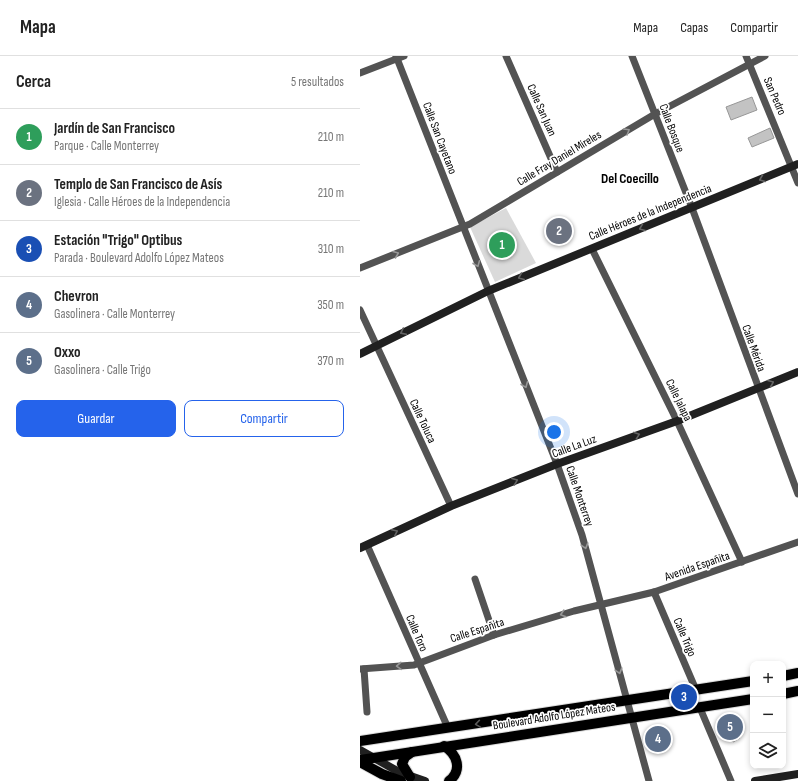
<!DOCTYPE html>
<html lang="es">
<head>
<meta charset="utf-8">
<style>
  body { margin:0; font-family:"Sofia Sans Condensed",sans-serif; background:#f6f6f6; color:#222 }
  .controls { position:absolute; right:12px; bottom:12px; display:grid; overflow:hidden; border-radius:8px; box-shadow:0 2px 6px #0003 }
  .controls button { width:36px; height:36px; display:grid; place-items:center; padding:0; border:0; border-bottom:1px solid #e0e0e0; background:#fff; color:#222; font:20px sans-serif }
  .you { position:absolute; left:194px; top:376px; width:14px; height:14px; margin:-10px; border:3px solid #fff; border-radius:50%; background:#1a73e8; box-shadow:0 0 0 6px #1a73e833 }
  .badge { display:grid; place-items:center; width:26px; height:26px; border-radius:50%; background:#2563eb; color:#fff; font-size:13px; font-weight:700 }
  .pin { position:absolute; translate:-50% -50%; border:2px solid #fff; box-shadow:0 1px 4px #0006 }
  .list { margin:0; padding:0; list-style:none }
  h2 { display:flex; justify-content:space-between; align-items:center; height:52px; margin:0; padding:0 16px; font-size:17px }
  h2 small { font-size:13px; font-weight:400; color:#767676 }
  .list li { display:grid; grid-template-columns:26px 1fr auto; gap:12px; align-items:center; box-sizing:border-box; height:56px; padding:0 16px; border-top:1px solid #e0e0e0 }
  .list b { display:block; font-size:15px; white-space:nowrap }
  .list p { margin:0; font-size:13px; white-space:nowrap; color:#767676 }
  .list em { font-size:13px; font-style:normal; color:#767676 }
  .actions { display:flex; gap:8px; padding:12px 16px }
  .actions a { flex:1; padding:9px 0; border:1px solid #2563eb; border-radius:8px; text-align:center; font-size:14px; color:#2563eb }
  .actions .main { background:#2563eb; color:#fff }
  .icon { flex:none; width:22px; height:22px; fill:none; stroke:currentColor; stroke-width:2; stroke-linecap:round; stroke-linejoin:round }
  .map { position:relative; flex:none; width:438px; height:725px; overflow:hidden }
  header { display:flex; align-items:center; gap:24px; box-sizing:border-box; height:56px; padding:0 20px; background:#fff; border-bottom:1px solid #e0e0e0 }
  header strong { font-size:19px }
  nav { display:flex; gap:22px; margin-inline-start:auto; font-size:14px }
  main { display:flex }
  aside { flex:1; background:#fff }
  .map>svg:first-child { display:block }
</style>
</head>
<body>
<header>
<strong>Mapa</strong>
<nav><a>Mapa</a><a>Capas</a><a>Compartir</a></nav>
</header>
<main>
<aside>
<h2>Cerca<small>5 resultados</small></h2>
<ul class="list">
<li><span class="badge" style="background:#2e9e5b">1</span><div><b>Jardín de San Francisco</b><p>Parque · Calle Monterrey</p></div><em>210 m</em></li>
<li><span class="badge" style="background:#6b7280">2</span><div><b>Templo de San Francisco de Asís</b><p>Iglesia · Calle Héroes de la Independencia</p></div><em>210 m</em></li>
<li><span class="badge" style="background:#1a4fb4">3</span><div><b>Estación &quot;Trigo&quot; Optibus</b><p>Parada · Boulevard Adolfo López Mateos</p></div><em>310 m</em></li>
<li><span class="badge" style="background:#5c6f8a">4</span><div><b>Chevron</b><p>Gasolinera · Calle Monterrey</p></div><em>350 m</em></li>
<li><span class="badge" style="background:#5c6f8a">5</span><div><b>Oxxo</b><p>Gasolinera · Calle Trigo</p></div><em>370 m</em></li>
</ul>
<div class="actions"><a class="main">Guardar</a><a>Compartir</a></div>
</aside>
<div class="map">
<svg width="438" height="725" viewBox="0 0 438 725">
  <rect width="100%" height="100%" fill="#fff"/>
  <polygon fill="#dadada" points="146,152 176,207 135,226 110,171"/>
  <g fill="#c3c3c3" stroke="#979797">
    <polygon points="392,41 397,54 371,64 366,51"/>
    <polygon points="410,72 414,82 392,91 388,82"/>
    <polygon points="371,664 380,682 373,686 364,667"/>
    <polygon points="300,671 303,687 295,688 292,673"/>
  </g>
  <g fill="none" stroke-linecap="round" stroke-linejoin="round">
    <g stroke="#dbdbdb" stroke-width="12">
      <g id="primary">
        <polyline points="423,620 438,617"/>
        <polyline points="423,638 438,635"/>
        <polyline points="0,685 393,625"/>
        <path d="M84,690C97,698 103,714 89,725"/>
        <polyline points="0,704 393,643"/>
        <polyline points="0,706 22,718 41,725"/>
        <polyline points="50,721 42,708 45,701 52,696"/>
      </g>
    </g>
    <g stroke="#535353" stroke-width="7">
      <polyline points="36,0 197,408 222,479 289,725"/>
      <polyline points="146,0 197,116"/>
      <polyline points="272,0 332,152 438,438"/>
      <polyline points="386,0 438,127"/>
      <polyline points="0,17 44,0"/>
      <polyline points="232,193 317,365 382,506"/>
      <polyline points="0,212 110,168 295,58 405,0"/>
      <polyline points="0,254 91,450"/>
      <polyline points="7,489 88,672"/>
      <polyline points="115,523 134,579"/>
      <polyline points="294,536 336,634"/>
      <polyline points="0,613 54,609 134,579 214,555 294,536 438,486"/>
      <polyline points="4,613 7,656"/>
      <polyline points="340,652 371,725"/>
    </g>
    <g stroke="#202020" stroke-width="8">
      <polyline points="0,298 128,235 438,108"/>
      <polyline points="0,492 91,450 197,408 317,365 438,316"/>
      <polyline points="0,694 39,716 65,725"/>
      <polyline points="395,725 438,718"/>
    </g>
    <use href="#primary" stroke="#000" stroke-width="10"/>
  </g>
  <defs><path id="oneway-chevron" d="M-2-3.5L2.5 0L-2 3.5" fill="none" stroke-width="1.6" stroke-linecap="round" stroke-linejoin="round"/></defs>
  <g stroke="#989898">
    <use href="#oneway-chevron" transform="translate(267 75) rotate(-30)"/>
    <use href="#oneway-chevron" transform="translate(36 198) rotate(-21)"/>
    <use href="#oneway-chevron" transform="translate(117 208) rotate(68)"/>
    <use href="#oneway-chevron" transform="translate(165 329) rotate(68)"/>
    <use href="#oneway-chevron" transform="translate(225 490) rotate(74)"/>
    <use href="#oneway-chevron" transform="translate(203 558) rotate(163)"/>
    <use href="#oneway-chevron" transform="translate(39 610) rotate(176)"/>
    <use href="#oneway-chevron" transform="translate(259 615) rotate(74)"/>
  </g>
  <g stroke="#636363">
    <use href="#oneway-chevron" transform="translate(402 123) rotate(158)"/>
    <use href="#oneway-chevron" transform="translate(282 172) rotate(158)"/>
    <use href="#oneway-chevron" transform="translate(161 221) rotate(157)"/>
    <use href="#oneway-chevron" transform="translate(43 276) rotate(154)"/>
    <use href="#oneway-chevron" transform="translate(411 327) rotate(-23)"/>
    <use href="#oneway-chevron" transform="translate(277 379) rotate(-20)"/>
    <use href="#oneway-chevron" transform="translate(155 425) rotate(-21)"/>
    <use href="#oneway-chevron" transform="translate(35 476) rotate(-25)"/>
  </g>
  <use stroke="#595959" href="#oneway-chevron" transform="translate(118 668) rotate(171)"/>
  <g text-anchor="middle" stroke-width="3.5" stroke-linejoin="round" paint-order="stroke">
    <g font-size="12" fill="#000" stroke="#fff">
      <text transform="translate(415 40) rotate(67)" y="4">San Pedro</text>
      <text transform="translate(182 54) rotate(66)" y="4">Calle San Juan</text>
      <text transform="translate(312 72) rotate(69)" y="4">Calle Bosque</text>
      <text transform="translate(80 82) rotate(69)" y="4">Calle San Cayetano</text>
      <text transform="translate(199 102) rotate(-31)" y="4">Calle Fray Daniel Mireles</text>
      <text transform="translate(290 156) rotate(-22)" y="4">Calle Héroes de la Independencia</text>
      <text transform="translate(394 292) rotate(70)" y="4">Calle Mérida</text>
      <text transform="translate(319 344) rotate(64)" y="4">Calle Jalapa</text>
      <text transform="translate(63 365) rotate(65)" y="4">Calle Toluca</text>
      <text transform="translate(214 390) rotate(-20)" y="4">Calle La Luz</text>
      <text transform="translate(220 440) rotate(71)" y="4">Calle Monterrey</text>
      <text transform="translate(337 510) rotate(-19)" y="4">Avenida Españita</text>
      <text transform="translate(117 574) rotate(-18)" y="4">Calle Españita</text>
      <text transform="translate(57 577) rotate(67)" y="4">Calle Toro</text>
      <text transform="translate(325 581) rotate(67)" y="4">Calle Trigo</text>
      <text transform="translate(194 660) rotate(-9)" y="4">Boulevard Adolfo López Mateos</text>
    </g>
    <g font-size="14" font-weight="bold" fill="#000" stroke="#fff">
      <text x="270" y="127">Del Coecillo</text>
    </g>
  </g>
</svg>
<div class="controls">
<button>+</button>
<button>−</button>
<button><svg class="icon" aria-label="layers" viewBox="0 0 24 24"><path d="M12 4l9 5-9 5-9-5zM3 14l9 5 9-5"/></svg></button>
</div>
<div class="you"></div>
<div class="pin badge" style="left:142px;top:189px;background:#2e9e5b">1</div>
<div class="pin badge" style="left:199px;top:175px;background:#6b7280">2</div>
<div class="pin badge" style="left:324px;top:641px;background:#1a4fb4">3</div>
<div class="pin badge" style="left:298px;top:683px;background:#5c6f8a">4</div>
<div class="pin badge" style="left:370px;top:671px;background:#5c6f8a">5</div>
</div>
</main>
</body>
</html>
